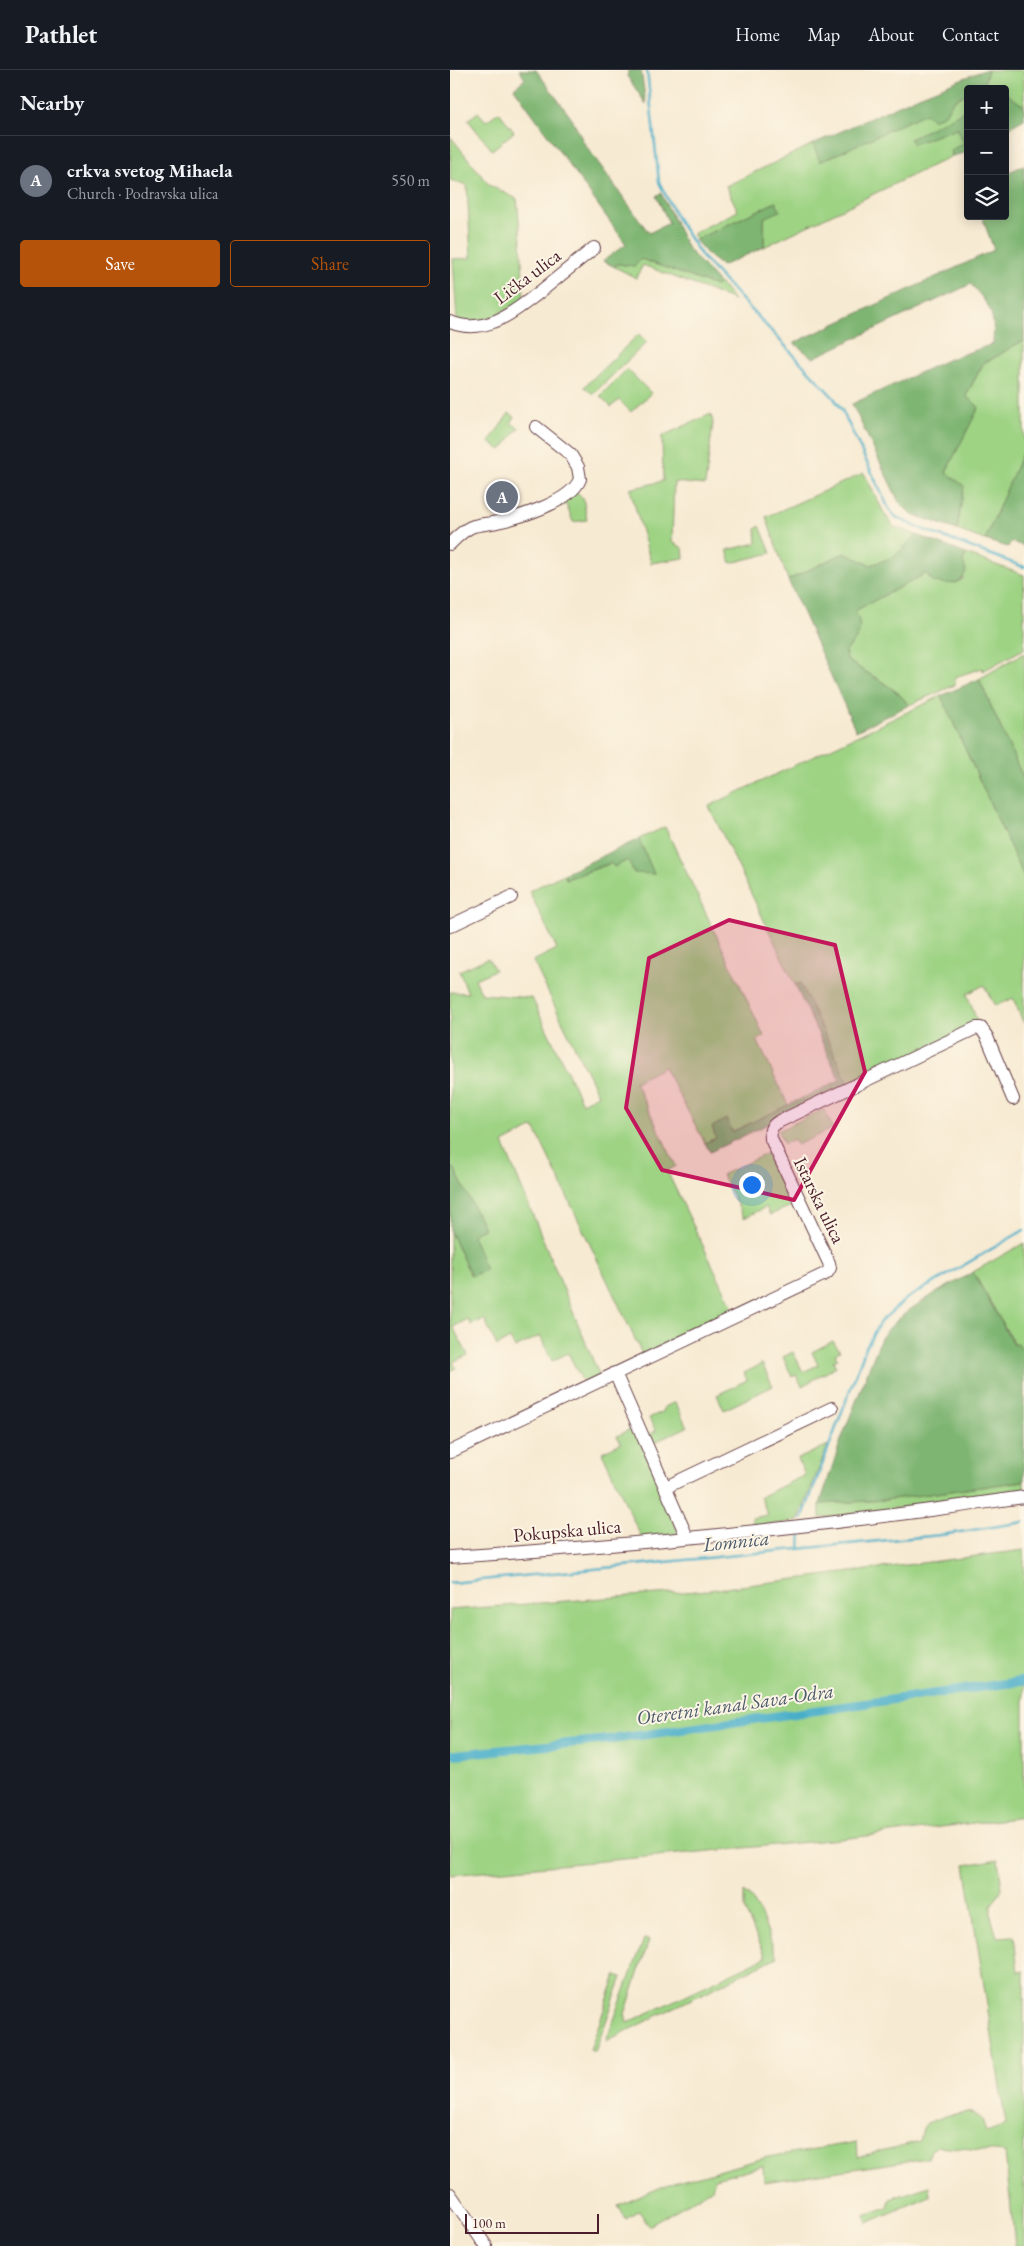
<!DOCTYPE html>
<html lang="en">
<head>
<meta charset="utf-8">
<style>
  body { margin:0; font-family:"EB Garamond",serif; background:#242831; color:#f1f3f6 }
  .controls { position:absolute; right:15px; top:15px; display:grid; overflow:hidden; border-radius:5px; box-shadow:0 2px 12px #0003 }
  .controls button { width:45px; height:45px; display:grid; place-items:center; padding:0; border:0; border-bottom:1px solid #363941; background:#171b24; color:#f1f3f6; font:25px sans-serif }
  .scale { position:absolute; left:15px; bottom:12px; width:134px; box-sizing:border-box; padding-left:5px; border:2px solid #4a1f2b; border-top:0; font-size:14px; line-height:18px; white-space:nowrap; color:#4a1f2b; -webkit-text-stroke:4px #fcf5e5; paint-order:stroke }
  .you { position:absolute; left:301px; top:1114px; width:18px; height:18px; margin:-12px; border:4px solid #fff; border-radius:50%; background:#1a73e8; box-shadow:0 0 0 8px #1a73e833 }
  .badge { display:grid; place-items:center; width:32px; height:32px; border-radius:50%; background:#b45309; color:#fff; font-size:16px; font-weight:700 }
  .pin { position:absolute; translate:-50% -50%; border:2px solid #fff; box-shadow:0 1px 5px #0006 }
  .list { margin:0; padding:0; list-style:none }
  h2 { display:flex; justify-content:space-between; align-items:center; height:65px; margin:0; padding:0 20px; font-size:21px }
  h2 small { font-size:16px; font-weight:400; color:#9ea1a6 }
  .list li { display:grid; grid-template-columns:32px 1fr auto; gap:15px; align-items:center; box-sizing:border-box; height:90px; padding:0 20px; border-top:1px solid #363941 }
  .list b { display:block; font-size:19px; white-space:nowrap }
  .list p { margin:0; font-size:16px; white-space:nowrap; color:#9ea1a6 }
  .list em { font-size:16px; font-style:normal; color:#9ea1a6 }
  .actions { display:flex; gap:10px; padding:15px 20px }
  .actions a { flex:1; padding:11px 0; border:1px solid #b45309; border-radius:5px; text-align:center; font-size:18px; color:#b45309 }
  .actions .main { background:#b45309; color:#fff }
  .icon { flex:none; width:28px; height:28px; fill:none; stroke:currentColor; stroke-width:2; stroke-linecap:round; stroke-linejoin:round }
  .map { position:relative; flex:none; width:574px; height:2176px; overflow:hidden }
  header { display:flex; align-items:center; gap:30px; box-sizing:border-box; height:70px; padding:0 25px; background:#171b24; border-bottom:1px solid #363941 }
  header strong { font-size:24px }
  nav { display:flex; gap:28px; margin-inline-start:auto; font-size:18px }
  main { display:flex }
  aside { flex:1; background:#171b24 }
  .map>svg:first-child { display:block }
</style>
</head>
<body>
<header>
<strong>Pathlet</strong>
<nav><a>Home</a><a>Map</a><a>About</a><a>Contact</a></nav>
</header>
<main>
<aside>
<h2>Nearby<small></small></h2>
<ul class="list">
<li><span class="badge" style="background:#6b7280">A</span><div><b>crkva svetog Mihaela</b><p>Church · Podravska ulica</p></div><em>550 m</em></li>
</ul>
<div class="actions"><a class="main">Save</a><a>Share</a></div>
</aside>
<div class="map">
<svg width="574" height="2176" viewBox="0 0 574 2176">
  <rect width="100%" height="100%" fill="#fcf5e5"/>
  <filter id="ink" filterUnits="userSpaceOnUse"><feTurbulence type="fractalNoise" baseFrequency=".02" numOctaves="2"/><feDisplacementMap in="SourceGraphic" scale="10" xChannelSelector="R" yChannelSelector="G"/><feConvolveMatrix kernelMatrix="1 2 1 2 8 2 1 2 1" color-interpolation-filters="sRGB"/></filter>
  <filter id="wash" filterUnits="userSpaceOnUse"><feTurbulence type="fractalNoise" baseFrequency=".0096" numOctaves="4" result="noise"/><feDisplacementMap in="SourceGraphic" scale="20" xChannelSelector="R" yChannelSelector="G"/><feGaussianBlur stdDeviation="1.12" result="paint"/><feColorMatrix in="noise" values="0 0 0 0 0 0 0 0 0 0 0 0 0 0 0 0 0 1.4 0 .05"/><feComposite in="paint" operator="in"/></filter>
  <g filter="url(#wash)">
    <rect width="100%" height="100%" fill="#f7ead2"/>
    <g fill="#9ed384" stroke="#747958">
      <polygon points="538,0 574,0 574,36 555,23 555,19 527,19 533,16"/>
      <polygon points="518,23 518,39 460,69 463,74 507,58 514,73 501,80 502,86 314,177 314,147 326,132 245,170 243,163 288,141 276,116 363,74 371,91 476,42 495,44 504,30"/>
      <polygon points="28,42 36,51 49,42 64,62 42,80 18,50"/>
      <polygon points="1,67 39,115 67,129 71,170 74,231 36,250 7,251 3,189 21,188 17,115 0,110"/>
      <polygon points="191,189 266,216 269,213 284,230 193,195 186,208 165,197 167,194 185,196"/>
      <polygon points="189,264 197,272 143,324 134,317"/>
      <path d="M574,271V379L535,470L507,460L513,416L496,402L528,338L516,326L534,292C549,288 559,276 574,271Z"/>
      <polygon points="177,299 201,323 181,342 169,330 161,337 150,326"/>
      <polygon points="59,343 65,347 61,353 69,358 51,380 39,372"/>
      <polygon points="261,344 263,353 255,415 224,412 222,472 233,478 234,488 201,493 180,419 213,411 212,366"/>
      <polygon points="414,403 434,443 444,457 467,465 444,487 421,495 394,483 338,510 316,447"/>
      <polygon points="127,422 133,428 137,450 123,452 116,434 49,461 47,455"/>
      <polygon points="310,456 321,483 281,493 277,480 307,473 306,459"/>
      <path d="M516,484L574,505V579L533,601L532,598L505,607V615L459,635L448,623L431,611L398,591L395,582C407,569 415,558 404,541L477,503C489,511 499,517 513,509V491Z"/>
      <polygon points="574,583 574,710 529,609"/>
      <polygon points="491,626 574,807 574,954 563,928 545,936 534,915 517,924 528,954 399,1015 350,913 345,915 259,736"/>
      <polygon points="215,757 314,966 307,970 338,1035 282,1062 276,1050 267,1068 255,1073 214,997 185,1012 226,1096 217,1101 285,1242 193,1286 84,1057 53,1073 150,1307 134,1314 118,1283 102,1291 90,1266 65,1278 60,1269 47,1276 34,1249 21,1255 18,1249 3,1257 18,1285 3,1292 6,1298 0,1301 0,1161 21,1206 21,1165 34,1159 4,1098 0,1099 0,922 18,923 9,901 38,888 45,900 25,909 32,924 82,928 132,1033 148,1025 83,891 107,879 79,821 114,804 117,809 162,793 165,796 178,790 204,804 189,769"/>
      <polygon points="374,1039 383,1058 347,1075 344,1069 334,1074 328,1061"/>
      <polygon points="322,1081 348,1133 320,1145 316,1137 294,1148 272,1105"/>
      <polygon points="574,1173 574,1277 571,1278 565,1275 523,1202"/>
      <polygon points="383,1271 390,1281 385,1284 388,1289 383,1291 386,1297 352,1316 346,1305 342,1307 333,1287 343,1282 353,1302 368,1295 362,1282"/>
      <polygon points="312,1294 323,1316 274,1340 267,1325 297,1310 294,1303"/>
      <polygon points="225,1332 237,1357 201,1374 197,1366 206,1361 199,1348 214,1341 213,1338"/>
      <polygon points="186,1356 228,1462 226,1464 192,1469 152,1382 171,1373 167,1366"/>
      <polygon points="378,1375 348,1451 303,1457 302,1448 318,1445 310,1427 355,1405 348,1389"/>
      <polygon points="574,1411 574,1422 370,1448 370,1434 435,1430"/>
      <polygon points="574,1480 574,1747 391,1769 0,1805 0,1540 259,1520"/>
      <polygon points="548,1789 552,1819 541,1836 541,1847 547,1867 564,1866 568,1902 574,1901 574,2176 565,2176 555,2082 488,2076 481,2080 478,2088 314,2112 313,2096 265,2108 262,2119 199,2156 189,2141 176,2149 168,2136 216,2115 318,2087 407,2072 408,2087 470,2071 473,2058 477,2053 499,2045 519,2042 532,2049 536,2062 556,2055 515,1795"/>
      <path d="M294,1822C312,1835 318,1867 327,1887L156,1971L194,1869L199,1870L175,1944L177,1953L316,1887L294,1839Z"/>
      <polygon points="166,1905 172,1907 145,1982 140,1980"/>
      <polygon points="479,2116 480,2126 417,2153 414,2145 438,2137 440,2129"/>
    </g>
    <g fill="#7eb572" stroke="#646a4e">
      <polygon points="69,0 86,0 122,49 134,73 199,163 219,153 206,126 211,123 238,179 269,213 266,216 191,189 185,196 167,194 165,197 153,191 176,174 64,18 75,9"/>
      <polygon points="179,0 191,0 196,34 177,6"/>
      <polygon points="534,0 538,0 533,16 527,19 518,19 518,23 504,30 495,44 483,50 476,43 370,92 363,74 469,26"/>
      <polygon points="555,23 574,36 574,49 555,60"/>
      <polygon points="518,39 518,82 502,86 501,80 514,73 507,58 463,74 460,69"/>
      <path d="M574,95V271C558,277 550,287 534,292L516,326L529,337L496,402L514,416L507,460L461,444L449,432L402,334L497,290L543,274C545,242 541,238 521,214L363,288L344,273L544,180L532,146H555V104Z"/>
      <polygon points="326,132 330,141 314,148 314,177 272,196 260,187 245,170"/>
      <polygon points="574,379 574,476 561,472 558,477 535,470"/>
      <path d="M467,465L516,484L513,491L516,501C510,517 498,514 483,512L476,503L405,541C415,561 408,567 395,582L398,591L431,611L448,623L459,635L406,661L338,510L394,483L421,495L444,487Z"/>
      <polygon points="529,609 574,710 574,807 491,626"/>
      <polygon points="189,769 204,804 184,803 178,790 164,797 161,793 116,809 114,804"/>
      <polygon points="350,913 399,1015 260,1082 255,1073 266,1068 262,1057 276,1049 282,1062 390,1010 345,915"/>
      <polygon points="4,1098 34,1158 22,1165 36,1200 21,1206 0,1161 0,1099"/>
      <path d="M523,1202L564,1275L568,1273L571,1278L574,1277V1411L435,1430L370,1434L392,1367L431,1268C454,1237 491,1221 523,1202Z"/>
    </g>
    <g fill="none" stroke-linecap="round" stroke-linejoin="round">
      <g stroke="#49afc9" stroke-width="2.5">
        <polyline points="197,0 209,112 228,150 253,188 384,328 392,340 439,439 446,447 469,458 574,497"/>
        <polyline points="352,1449 416,1277 430,1252 456,1229 574,1160"/>
        <polyline points="350,1479 351,1462"/>
        <polyline points="0,1513 491,1465 574,1452"/>
      </g>
      <polyline stroke="#49afc9" stroke-width="9" points="0,1685 165,1669 574,1611"/>
    </g>
  </g>
  <g filter="url(#ink)">
    <g fill="none" stroke-linecap="round" stroke-linejoin="round">
      <g stroke="#643d44" stroke-width="14">
        <g id="minor">
          <path d="M0,252C37,267 68,239 96,217C112,204 128,191 144,178"/>
          <path d="M0,474C6,468 12,461 21,457C29,454 39,454 47,452C70,447 121,432 130,409L128,397L120,384L86,357"/>
          <polyline points="0,856 61,827"/>
          <polyline points="165,1303 237,1467"/>
          <path d="M0,1382L377,1203L380,1198L379,1193L321,1069C320,1060 320,1057 328,1052L526,958H531L537,967L563,1029"/>
          <polyline points="216,1417 382,1338"/>
          <path d="M0,1487C192,1475 384,1455 574,1427"/>
          <polyline points="0,2124 36,2176"/>
        </g>
      </g>
      <use href="#minor" stroke="#fff" stroke-width="12"/>
    </g>
  </g>
  <path fill="#c2185b" fill-opacity="0.2" stroke="#c2185b" stroke-width="4" stroke-linejoin="round" d="M279,850L385,875L415,1002L344,1130L212,1100L176,1038L199,888Z"/>
  <g text-anchor="middle" stroke-width="4" stroke-linejoin="round" paint-order="stroke">
    <g font-size="19" fill="#4a1f2b" stroke="#fcf5e5">
      <text transform="translate(77 206) rotate(-37)" y="7">Lička ulica</text>
      <text transform="translate(370 1130) rotate(64)" y="7">Istarska ulica</text>
      <text transform="translate(117 1460) rotate(-5)" y="7">Pokupska ulica</text>
    </g>
    <g font-size="20" font-style="italic" fill="#4a596a" stroke="#fcf5e5">
      <text transform="translate(286 1471) rotate(-6)" y="7">Lomnica</text>
      <text transform="translate(285 1634) rotate(-8)" y="7">Oteretni kanal Sava-Odra</text>
    </g>
  </g>
</svg>
<div class="controls">
<button>+</button>
<button>−</button>
<button><svg class="icon" aria-label="layers" viewBox="0 0 24 24"><path d="M12 4l9 5-9 5-9-5zM3 14l9 5 9-5"/></svg></button>
</div>
<div class="scale">100 m</div>
<div class="you"></div>
<div class="pin badge" style="left:52px;top:427px;background:#6b7280">A</div>
</div>
</main>
</body>
</html>
